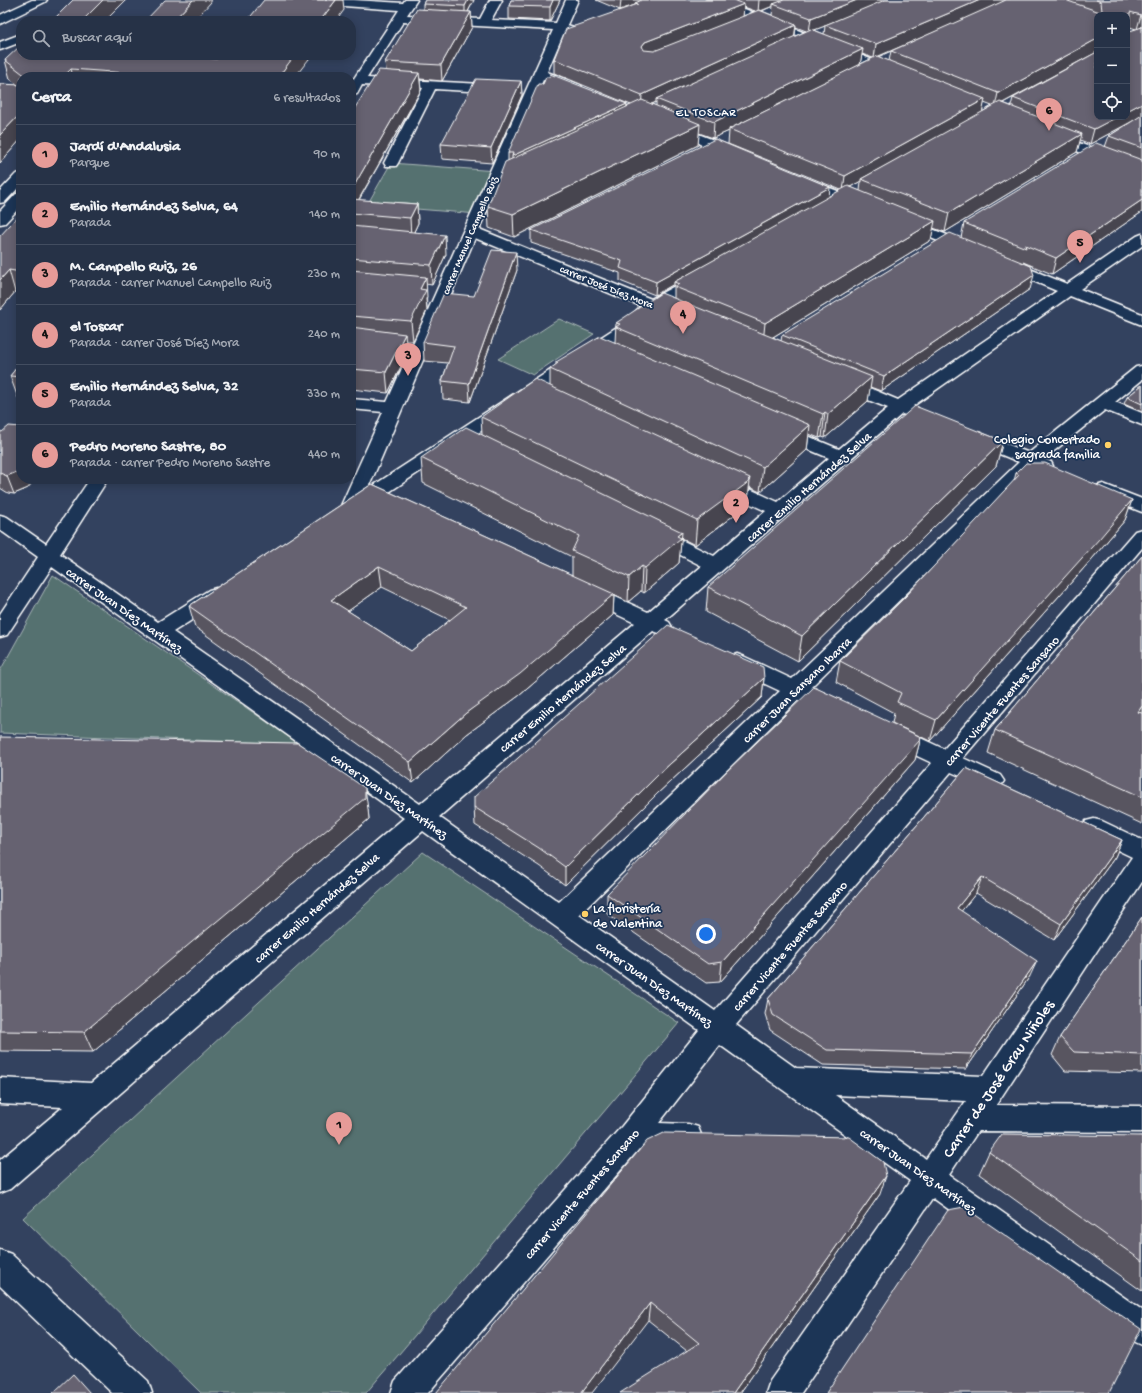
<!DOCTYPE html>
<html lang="es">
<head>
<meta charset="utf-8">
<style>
  body { margin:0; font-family:"Gochi Hand",sans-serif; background:#2e3a4e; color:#f1f3f6 }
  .controls { position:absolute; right:12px; top:12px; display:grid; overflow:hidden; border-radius:8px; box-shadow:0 2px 10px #0003 }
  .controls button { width:36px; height:36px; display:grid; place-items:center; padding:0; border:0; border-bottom:1px solid #424d60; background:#263247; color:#f1f3f6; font:20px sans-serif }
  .you { position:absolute; left:706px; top:934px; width:14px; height:14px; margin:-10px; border:3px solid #fff; border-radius:50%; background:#1a73e8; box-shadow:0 0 0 6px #1a73e833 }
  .badge { display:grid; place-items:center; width:26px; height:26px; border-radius:50%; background:#e69b98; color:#111; font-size:13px; font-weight:700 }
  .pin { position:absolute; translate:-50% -33px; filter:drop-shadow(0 1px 2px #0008) }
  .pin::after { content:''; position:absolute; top:21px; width:14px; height:12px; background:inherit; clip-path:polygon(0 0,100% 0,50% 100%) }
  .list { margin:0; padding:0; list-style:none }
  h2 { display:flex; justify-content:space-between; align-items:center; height:52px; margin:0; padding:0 16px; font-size:17px }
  h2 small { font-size:13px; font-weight:400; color:#a4aab4 }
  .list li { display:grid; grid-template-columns:26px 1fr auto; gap:12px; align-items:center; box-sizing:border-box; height:60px; padding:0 16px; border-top:1px solid #424d60 }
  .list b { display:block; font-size:15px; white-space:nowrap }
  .list p { margin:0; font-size:13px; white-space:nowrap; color:#a4aab4 }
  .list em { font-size:13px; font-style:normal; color:#a4aab4 }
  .icon { flex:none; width:22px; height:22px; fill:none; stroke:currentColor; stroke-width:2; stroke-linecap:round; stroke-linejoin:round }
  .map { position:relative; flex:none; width:1142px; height:1393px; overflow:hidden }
  .search { position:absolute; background:#263247; box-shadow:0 2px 10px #0003; left:16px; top:16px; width:340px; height:44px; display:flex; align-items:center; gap:10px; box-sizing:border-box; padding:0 14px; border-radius:16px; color:#a4aab4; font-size:15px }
  .panel { position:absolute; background:#263247; box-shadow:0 2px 10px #0003; left:16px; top:72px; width:340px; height:412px; border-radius:16px }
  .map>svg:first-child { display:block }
</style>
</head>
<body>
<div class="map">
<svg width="1142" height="1393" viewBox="0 0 1142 1393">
  <rect width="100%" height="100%" fill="#33425f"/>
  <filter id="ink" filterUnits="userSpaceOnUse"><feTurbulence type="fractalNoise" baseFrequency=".025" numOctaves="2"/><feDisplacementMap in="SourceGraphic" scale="8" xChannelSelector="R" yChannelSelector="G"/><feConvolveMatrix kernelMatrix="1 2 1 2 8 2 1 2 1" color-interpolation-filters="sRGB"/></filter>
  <g filter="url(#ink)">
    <g fill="#54716f" stroke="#aab8b7">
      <polygon points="391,163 496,171 478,214 367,205"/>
      <polygon points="559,319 594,334 533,375 498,359"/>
      <polygon points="53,575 299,744 0,733 0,671"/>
      <polygon points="423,852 679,1023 366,1393 201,1393 23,1218"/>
    </g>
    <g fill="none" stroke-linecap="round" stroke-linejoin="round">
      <g stroke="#fff" stroke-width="3">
        <g id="street">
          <polygon points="32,0 47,0 45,2 0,24 0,15"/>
          <path d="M296,0H354L403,3L405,0H417L407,15L480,19L490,0H502L491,20L556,23L566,0H578L567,25L577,28L579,31L573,35L564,32L547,72L581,85L582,88L576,92L543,80L479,229L651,299L693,276H705L707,279L705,282L665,305L672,310L670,313L664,315L654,312L635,329L365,508L359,510L356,514L349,516L342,514L339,510L383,412L351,409V399L387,402L553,30L403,22L367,78L502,85L508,89L502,93L435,89L398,163L396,166H386L384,163L423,88L362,85L357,94L352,95L351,83L399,10L302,3ZM475,238L641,306L623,323L368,489Z"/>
          <polygon points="706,0 722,0 898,70 900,73 894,77 890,76 708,2"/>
          <polygon points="21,34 21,42 0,50 0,42"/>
          <polygon points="670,123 742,151 744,154 742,157 732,157 665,130 663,127 665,124"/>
          <polygon points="1050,132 1142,167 1142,176 1045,139 1043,136 1045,133"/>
          <polygon points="21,173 21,185 5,202 0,203 0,191 16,174"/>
          <polygon points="802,177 868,203 870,206 868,209 858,209 797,184 795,181 797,178"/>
          <polygon points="21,193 21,206 5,223 0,224 0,211 16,194"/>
          <polygon points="904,218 975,246 978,249 975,252 965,252 899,225 897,222 899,219"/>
          <path d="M1142,234V246L1080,289L1142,314V325L1070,296L913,406L918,408L921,412L918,416L912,417L902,414L665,620L669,622L672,627L669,632L662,634L653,631L439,817L559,902L780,691L729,667L726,662L729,657L737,654L745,657L792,679L1019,462L968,441L965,437L968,433L974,432L980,433L1029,453L1136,367L1142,366V380L1115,402L1142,413V425L1105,410L1044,459L1051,462L1053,466L1051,470L1044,472L1034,468L811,687L841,701L844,707L841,713C826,717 811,706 798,700L579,915L715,1011L932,763L883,740L880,734L883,728L891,726L899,728L944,749L1135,531L1142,529V548L963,758L1000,775L1004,781L1000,787L992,790L951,772L736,1025L796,1068L983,1076L1132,857L1086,835L1082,828L1086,821L1094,819L1102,821L1142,840V882L996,1105L1142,1106V1132L978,1131L949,1175L1142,1310V1345L1131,1340L933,1198L801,1393H766L770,1381L910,1181L720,1045L659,1123L688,1124L698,1127L702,1137L698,1147L688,1150L639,1149L428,1393H391L395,1381L622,1126L699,1030L423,831L10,1189L0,1193V1160L63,1107L0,1104V1078L91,1083L404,818L52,567L7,635L0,637V614L38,557L0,530V515L7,517L46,544L90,479H108L60,554L158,622L209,590L216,588L223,590L226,595L223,600L173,632L420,804L635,623L580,597L577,592L580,587L587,585L594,587L648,612L702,566L647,538L644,534L647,530L654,528L661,530L714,556L766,511L714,487L712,483L714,479L721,477L728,479L778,502L829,458L774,435L771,431L774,427L780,426L786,427L839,449L888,408L836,387L833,383L836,379L842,378L848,379L898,400L1057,291L1000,267L997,264L1000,261H1010L1067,284L1137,236ZM835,1095L966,1101L926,1159Z"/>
          <polygon points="1103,484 1142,499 1142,512 1096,494 1094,490 1096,486"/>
          <polygon points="0,1250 11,1254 148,1381 152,1393 112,1393 0,1286"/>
        </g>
      </g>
      <use href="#street" fill="#1d3557" fill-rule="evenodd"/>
    </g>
    <g fill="#585461" stroke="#fff" fill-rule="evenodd">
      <polygon points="425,0 474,0 468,12 471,12 472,27 442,81 420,79 421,90 359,200 417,204 418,223 414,232 446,254 432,285 426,284 427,310 413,341 405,341 407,354 388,393 351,389 351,114 386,70 385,62 423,9 423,4"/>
      <polygon points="511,0 560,0 550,21 509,19 509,6"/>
      <path d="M596,0H1142V212L1052,274L1023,262L1030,289L881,391L870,387L868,401L825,438L822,437L819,438L809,434L807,450L760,492L750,487L747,505L695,545L681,538L679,563L644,593L641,591L628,602L614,595L613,615L520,695L467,734L413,783L195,627L189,606L372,484L572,575V557L423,483L421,458L482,435L481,417L550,386V369L556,365V362L615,342L616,323L674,298V284L655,295L620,281V273L531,243V230L829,197L841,190L728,144L729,131L713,138L699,133L698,145L514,237L489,228L488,206L508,161V153L627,104L626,107L631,105L554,73V59L620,10ZM773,6L772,15L762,11ZM744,7L755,11L743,16ZM1097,15L1127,117H1097ZM825,26L824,34L814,30ZM796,27L806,31L795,36ZM1130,27L1136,29L1130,31ZM891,51L889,61L878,57ZM862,54L873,58L860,64ZM1069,67L1013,98L1011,106L1003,103ZM656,102V106L652,104ZM984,103L992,106L982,112ZM1138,118L1109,136L1105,147L964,223L961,238L782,335L781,341L773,337L931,240L933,228L945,232L1077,152L1080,140L1090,144ZM861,181L860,191L850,187ZM382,587L450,620L411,651L348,611Z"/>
      <polygon points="5,60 295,77 21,77 21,139 0,163 0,84 18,85 10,79"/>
      <polygon points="521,81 522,95 492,163 442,159 441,144"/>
      <polygon points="21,213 21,293 15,292 0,310"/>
      <polygon points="517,270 470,402 443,399 442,381 448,363 424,361 423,342 474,296"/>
      <polygon points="21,362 21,399 18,398 10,376"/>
      <polygon points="1142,385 1142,412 1124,404 1127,397"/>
      <polygon points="0,431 28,488 14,494 8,493 0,488"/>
      <polygon points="1003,441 996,466 798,661 706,612 708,587"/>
      <polygon points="1016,473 1132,500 1125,520 1092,559 930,741 892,723 894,713 836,682 840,661 906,596 1014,481"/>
      <polygon points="1142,556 1142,824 988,753 995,730"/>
      <polygon points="764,678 762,697 658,793 565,885 539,866 475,825 474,807"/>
      <polygon points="0,737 368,809 369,819 93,1052 0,1051"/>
      <polygon points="921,737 915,760 720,982 706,983 607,914 607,894"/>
      <polygon points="966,768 1122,840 1115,857 1054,940 976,893 961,911 1030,976 966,1069 823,1065 770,1030 765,1014 768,999"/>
      <polygon points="1142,917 1142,1073 1065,1071 1052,1055 1060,1037"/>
      <polygon points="1142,1136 1142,1291 979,1174 989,1152"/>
      <polygon points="880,1194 740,1393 687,1351 648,1320 436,1393"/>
    </g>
    <g fill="#47454f" stroke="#fff">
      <polygon points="103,0 126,0 105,21 82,21"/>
      <polygon points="193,0 211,0 211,2 194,21 173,21"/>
      <polygon points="336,0 343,0 344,10 336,21 320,21"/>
      <polygon points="468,0 474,0 465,17 465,6"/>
      <polygon points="553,0 560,0 550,21 550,7"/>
      <polygon points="621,0 650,0 635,3 635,5 620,10"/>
      <polygon points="759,0 790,0 773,4 773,6 758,12"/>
      <polygon points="857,0 889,0 825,25 825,26 809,32 811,18"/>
      <polygon points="980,0 1010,0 874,58 876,44"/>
      <polygon points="744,4 743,18 644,57 642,46 645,42"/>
      <polygon points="471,12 472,27 442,81 441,65"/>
      <polygon points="1141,15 1142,15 1142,26 1141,28 1137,29"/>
      <polygon points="796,25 794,39 656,99 656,102 641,109 642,95"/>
      <polygon points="1097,39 1097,52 995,107 998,93"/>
      <polygon points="863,49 860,65 729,129 729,131 713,138 714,122"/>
      <polygon points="295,55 312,55 295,77 278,77"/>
      <polygon points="71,69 73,77 63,77"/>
      <polygon points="419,73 421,90 351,213 351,191"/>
      <polygon points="521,81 522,95 492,163 491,148"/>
      <polygon points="985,99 982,114 861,179 861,181 843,191 845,176"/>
      <polygon points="1142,103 1142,116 1090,144 1094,129 1117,117 1127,117 1127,111"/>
      <polygon points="627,104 626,115 512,167 512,156"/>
      <polygon points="21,113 21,139 0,163 0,135"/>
      <polygon points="700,124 698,145 514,237 513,214"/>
      <polygon points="1082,134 1077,152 945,232 949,213"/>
      <polygon points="830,187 829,199 674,282 674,284 655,295 656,282"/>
      <polygon points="1142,200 1142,212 1052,274 1056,258"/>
      <polygon points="417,204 418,223 411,238 410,218"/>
      <polygon points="935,221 931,240 763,343 765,323"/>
      <polygon points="445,235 446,254 432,285 431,265"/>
      <polygon points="516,252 517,270 470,402 469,384"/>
      <polygon points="9,270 15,292 0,310 0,280"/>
      <polygon points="1034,275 1030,289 881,391 884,376"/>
      <polygon points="426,277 427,297 426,299 427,310 413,341 411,321 420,289"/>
      <polygon points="405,334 407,354 388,393 386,372"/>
      <polygon points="872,377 868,401 825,438 828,414"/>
      <polygon points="825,412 822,437 819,438 823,414"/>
      <polygon points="810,425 807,450 760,492 763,467"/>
      <polygon points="1003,441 996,466 798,661 802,636"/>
      <polygon points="21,470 21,479 35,479 28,488 14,494 7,476"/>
      <polygon points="750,478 749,482 750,481 747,505 695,545 697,520"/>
      <polygon points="1132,500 1125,520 1092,559 930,741 936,720"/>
      <polygon points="682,532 679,563 644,593 645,568 677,536"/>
      <polygon points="379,566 382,587 334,621 331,600"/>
      <polygon points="642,566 641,591 628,602 629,577"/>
      <polygon points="614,594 613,615 520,695 467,734 413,783 410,762 466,713"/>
      <polygon points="764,678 762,697 658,793 565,885 565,867 659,774"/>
      <polygon points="1142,706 1142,716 1138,712"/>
      <polygon points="921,737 915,760 720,982 722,962"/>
      <polygon points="365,788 368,809 369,819 93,1052 84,1032"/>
      <polygon points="1122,840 1115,857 1054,940 1061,924"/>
      <polygon points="982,877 976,893 951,924 957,908"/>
      <polygon points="1037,961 1030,976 966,1069 972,1054"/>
      <polygon points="886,1176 880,1194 740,1393 733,1393"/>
      <polygon points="650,1303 648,1320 592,1393 581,1393"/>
    </g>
    <g fill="#666271" stroke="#fff" fill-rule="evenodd">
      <polygon points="73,0 103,0 82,21 52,21"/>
      <polygon points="165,0 193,0 173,21 145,21"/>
      <polygon points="264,0 336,0 320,21 247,21"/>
      <polygon points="425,0 468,0 465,6 423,4"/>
      <polygon points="511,0 553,0 550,7 509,6"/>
      <polygon points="642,0 734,0 744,4 645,42 642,46 644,50 654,51 759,10 796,25 642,95 554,59 566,29 638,4 635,3"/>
      <polygon points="784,0 857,0 811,18 773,4"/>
      <polygon points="885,0 980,0 876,44 825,25"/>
      <polygon points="1006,0 1065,0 1100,12 1102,11 1101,2 1096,0 1142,0 1142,15 1141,15 1130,12 1130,31 1142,27 1142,103 1127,111 1127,15 1097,15 1097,39 998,93 891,51"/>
      <polygon points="417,9 471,12 441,65 385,62"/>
      <polygon points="811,29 863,49 714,122 656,99"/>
      <polygon points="21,45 21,55 163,55 217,59 220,55 295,55 278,77 182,77 71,69 63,77 27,77 5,60"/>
      <polygon points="1097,52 1097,117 1117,117 1094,129 1013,98"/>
      <polygon points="877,56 985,99 845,176 729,129"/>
      <polygon points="379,70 419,73 351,191 351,114"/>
      <polygon points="550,74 627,104 512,156 513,153 508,153 538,84 543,84 546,77 549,77"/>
      <polygon points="476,79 521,81 491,148 441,144"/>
      <polygon points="0,84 21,85 21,113 0,135"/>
      <polygon points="642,100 700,124 513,214 488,206 505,162"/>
      <polygon points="1000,102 1082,134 949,213 861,179"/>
      <polygon points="1142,115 1142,148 1109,136"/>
      <polygon points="715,139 830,187 656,282 620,268 622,261 531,230"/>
      <polygon points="1096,143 1142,160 1142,200 1056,258 1025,245 1026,248 964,223"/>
      <polygon points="848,186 935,221 765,323 675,287 679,284 674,282"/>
      <polygon points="351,199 417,204 410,218 351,213"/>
      <polygon points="21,213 21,272 9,270 0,280 0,236"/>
      <polygon points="351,226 445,235 431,265 351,258"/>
      <polygon points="950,233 1031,266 1034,275 884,376 782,335"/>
      <polygon points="492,250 516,252 469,384 442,381 454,346 423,342 444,293 474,296"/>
      <polygon points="351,270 426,277 420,289 426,290 411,321 351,316"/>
      <polygon points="661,293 872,377 828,414 825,412 823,414 616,327 620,324 616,323"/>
      <polygon points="351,327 405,334 386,372 351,369"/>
      <polygon points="600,336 810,425 763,467 550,369 558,363 556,362"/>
      <polygon points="21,362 21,377 10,376"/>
      <polygon points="535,379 750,478 748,480 750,481 697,520 481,417"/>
      <polygon points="1142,385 1142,404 1127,397"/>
      <polygon points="915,406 1003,441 802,636 708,587"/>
      <polygon points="9,426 21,427 21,470 7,476 0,473 0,431 2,432"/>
      <polygon points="466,427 682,532 677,536 681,538 645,568 642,566 629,577 572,551 579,536 421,458"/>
      <polygon points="1026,463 1045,463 1132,500 1100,538 936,720 897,702 901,693 840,661 906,596 1019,475 1016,473"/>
      <path d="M372,484L614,594L520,674L466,713L410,762L189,606ZM379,566L466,607L411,651L331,600Z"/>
      <polygon points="1142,556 1142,706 1138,712 1142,713 1142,797 995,730"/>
      <polygon points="668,625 763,667 764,678 659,774 565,867 539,848 474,807 474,797"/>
      <polygon points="814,687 921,737 919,739 920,740 722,962 708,964 607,894 727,771"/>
      <polygon points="0,737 298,743 365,788 365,798 84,1032 0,1031"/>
      <polygon points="966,768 1122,840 1061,924 982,877 957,908 1037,961 972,1054 827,1050 773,1015 768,999"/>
      <polygon points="1142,917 1142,1055 1074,1052 1060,1037"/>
      <polygon points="664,1133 849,1137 883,1162 886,1176 733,1393 620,1393 699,1343 650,1303 581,1393 436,1393 647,1141"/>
      <polygon points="1002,1134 1142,1136 1142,1261 989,1152"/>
      <polygon points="964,1207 1141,1329 1109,1393 826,1393 948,1210"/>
      <polygon points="73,1374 90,1393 53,1393"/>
    </g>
  </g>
  <g fill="#ffd166" stroke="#1d3557" stroke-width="1.5">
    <circle cx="1108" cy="445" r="4"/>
    <circle cx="585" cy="914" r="4"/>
  </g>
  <g text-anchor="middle" stroke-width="3.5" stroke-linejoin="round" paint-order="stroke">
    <g font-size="11" fill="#fff" stroke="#1d3557">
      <text transform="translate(469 235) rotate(-67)" y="4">carrer Manuel Campello Ruiz</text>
      <text transform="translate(607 286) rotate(22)" y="4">carrer José Díez Mora</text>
    </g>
    <g font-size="12" letter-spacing="1" fill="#fff" stroke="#1d3557">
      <text x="706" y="116">EL TOSCAR</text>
    </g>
    <g font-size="13" fill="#fff" stroke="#1d3557" text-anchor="end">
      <text x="1100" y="443">Colegio Concertado<tspan x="1100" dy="15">sagrada familia</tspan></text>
      <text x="593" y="912" text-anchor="start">La floristería<tspan x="593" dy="15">de Valentina</tspan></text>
    </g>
    <g font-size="13" fill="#fff" stroke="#1d3557">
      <text transform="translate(808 486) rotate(-41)" y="5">carrer Emilio Hernández Selva</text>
      <text transform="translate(125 609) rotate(35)" y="5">carrer Juan Díez Martínez</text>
      <text transform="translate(796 689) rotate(-44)" y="5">carrer Juan Sansano Ibarra</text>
      <text transform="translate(562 697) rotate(-40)" y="5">carrer Emilio Hernández Selva</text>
      <text transform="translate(1001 700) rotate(-49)" y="5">carrer Vicente Fuentes Sansano</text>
      <text transform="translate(390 795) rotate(35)" y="5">carrer Juan Díez Martínez</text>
      <text transform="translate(316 907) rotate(-41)" y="5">carrer Emilio Hernández Selva</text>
      <text transform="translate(789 945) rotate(-49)" y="5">carrer Vicente Fuentes Sansano</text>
      <text transform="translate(655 983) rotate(35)" y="5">carrer Juan Díez Martínez</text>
      <text transform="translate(919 1170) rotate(35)" y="5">carrer Juan Díez Martínez</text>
      <text transform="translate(581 1193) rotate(-49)" y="5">carrer Vicente Fuentes Sansano</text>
    </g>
    <g font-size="16" fill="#fff" stroke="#1d3557">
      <text transform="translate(997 1078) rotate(-56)" y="6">Carrer de José Grau Niñoles</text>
    </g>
  </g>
</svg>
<div class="controls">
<button>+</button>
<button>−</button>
<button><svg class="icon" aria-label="locate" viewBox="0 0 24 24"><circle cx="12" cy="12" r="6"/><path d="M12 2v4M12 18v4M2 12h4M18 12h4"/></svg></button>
</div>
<div class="you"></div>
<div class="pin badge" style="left:339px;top:1145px">1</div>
<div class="pin badge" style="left:736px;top:523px">2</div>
<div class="pin badge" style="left:408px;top:376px">3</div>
<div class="pin badge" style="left:683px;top:334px">4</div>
<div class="pin badge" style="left:1080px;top:263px">5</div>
<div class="pin badge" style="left:1049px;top:131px">6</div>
<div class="search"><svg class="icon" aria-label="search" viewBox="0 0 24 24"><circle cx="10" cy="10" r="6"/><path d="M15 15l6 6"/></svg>Buscar aquí</div>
<section class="panel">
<h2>Cerca<small>6 resultados</small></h2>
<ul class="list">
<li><span class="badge">1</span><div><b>Jardí d'Andalusia</b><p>Parque</p></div><em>90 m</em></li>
<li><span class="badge">2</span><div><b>Emilio Hernández Selva, 64</b><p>Parada</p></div><em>140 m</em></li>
<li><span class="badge">3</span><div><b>M. Campello Ruiz, 26</b><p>Parada · carrer Manuel Campello Ruiz</p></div><em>230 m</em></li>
<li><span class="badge">4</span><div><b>el Toscar</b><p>Parada · carrer José Díez Mora</p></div><em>240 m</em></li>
<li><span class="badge">5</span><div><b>Emilio Hernández Selva, 32</b><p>Parada</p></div><em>330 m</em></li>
<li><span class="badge">6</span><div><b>Pedro Moreno Sastre, 80</b><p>Parada · carrer Pedro Moreno Sastre</p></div><em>440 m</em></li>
</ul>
</section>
</div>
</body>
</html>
